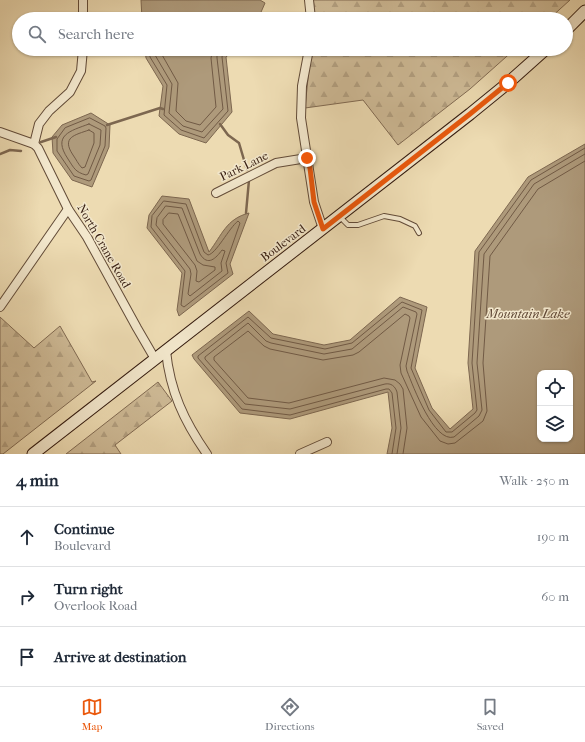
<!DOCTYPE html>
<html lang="en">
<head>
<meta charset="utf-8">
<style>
  body { margin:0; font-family:"IM FELL French Canon",serif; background:#f6f6f7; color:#1f2937 }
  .controls { position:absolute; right:12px; bottom:12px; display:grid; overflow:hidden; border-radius:8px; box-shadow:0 1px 3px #0004 }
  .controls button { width:36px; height:36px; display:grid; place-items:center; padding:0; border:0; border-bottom:1px solid #e0e1e3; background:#fff; color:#1f2937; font:20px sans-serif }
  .stop { position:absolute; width:12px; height:12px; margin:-9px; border:3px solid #ea580c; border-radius:50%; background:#fff }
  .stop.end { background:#ea580c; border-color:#fff; box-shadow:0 1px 4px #0008 }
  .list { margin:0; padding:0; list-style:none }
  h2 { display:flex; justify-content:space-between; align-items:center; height:52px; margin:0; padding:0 16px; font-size:17px }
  h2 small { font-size:13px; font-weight:400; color:#747a83 }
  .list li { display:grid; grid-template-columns:26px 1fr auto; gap:12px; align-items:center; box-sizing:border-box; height:60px; padding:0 16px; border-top:1px solid #e0e1e3 }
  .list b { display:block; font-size:15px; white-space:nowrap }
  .list p { margin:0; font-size:13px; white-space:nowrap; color:#747a83 }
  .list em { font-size:13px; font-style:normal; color:#747a83 }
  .icon { flex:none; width:22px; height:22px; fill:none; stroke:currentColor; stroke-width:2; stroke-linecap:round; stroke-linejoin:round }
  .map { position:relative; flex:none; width:585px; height:454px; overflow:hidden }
  .search { position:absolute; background:#fff; box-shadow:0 1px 3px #0004; left:12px; right:12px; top:12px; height:44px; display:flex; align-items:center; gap:10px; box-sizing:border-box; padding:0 14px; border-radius:22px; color:#747a83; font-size:15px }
  .sheet { height:232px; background:#fff }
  nav { display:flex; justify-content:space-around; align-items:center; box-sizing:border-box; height:56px; border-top:1px solid #e0e1e3; background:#fff; font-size:11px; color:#747a83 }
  nav a { display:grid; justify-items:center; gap:2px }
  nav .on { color:#ea580c }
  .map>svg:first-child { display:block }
</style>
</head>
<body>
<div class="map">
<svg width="585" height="454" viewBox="0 0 585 454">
  <defs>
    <pattern id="forest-firs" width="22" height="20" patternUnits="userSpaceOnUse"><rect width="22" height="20" fill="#ceba96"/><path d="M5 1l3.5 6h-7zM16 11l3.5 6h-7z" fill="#b29f80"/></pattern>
  </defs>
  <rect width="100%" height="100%" fill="#eddbb2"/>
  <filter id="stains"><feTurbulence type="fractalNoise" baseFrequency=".005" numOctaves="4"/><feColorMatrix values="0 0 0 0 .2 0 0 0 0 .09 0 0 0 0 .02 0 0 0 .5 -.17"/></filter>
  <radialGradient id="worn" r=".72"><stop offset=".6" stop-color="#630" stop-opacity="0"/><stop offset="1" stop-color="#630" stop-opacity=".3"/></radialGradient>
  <g fill="url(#forest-firs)" stroke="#816a52">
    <polygon points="310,0 570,0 549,19 314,19 315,14"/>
    <polygon points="311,49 515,49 470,89 398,145 363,100 305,108"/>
    <polygon points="0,317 34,348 60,326 92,382 96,381 3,454 0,454"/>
    <polygon points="158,382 172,401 115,445 121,454 66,454"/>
  </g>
  <g fill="#ae9a7b" stroke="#7d6750" fill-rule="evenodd">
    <polygon points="141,0 260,0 265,3 258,19 142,19"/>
    <polygon points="145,49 235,49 226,57 232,112 206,143 179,134 159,116 163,86 146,58"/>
    <polygon points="91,113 110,125 109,147 92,187 72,180 53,153 52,137 62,125"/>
    <path d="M585,144V454H387L392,428L388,392L290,419L240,413L194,359L192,355L249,311L273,334L324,345L350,340L400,297L427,307L415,368L432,408L450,429L473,409L468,363L475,251L528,177ZM540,373H570V439H540Z"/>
    <path d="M162,196L189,199L209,252C222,235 226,219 249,213L230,264L233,274L179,316L177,310L182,273L147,228L149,215Z"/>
  </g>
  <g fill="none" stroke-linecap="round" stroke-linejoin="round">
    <g stroke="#715a45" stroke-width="1">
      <polyline points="149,49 150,57 167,85 164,115 181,130 204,138 228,111 222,57 223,53 229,49"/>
      <polyline points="154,49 155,55 172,84 169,113 183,126 202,132 223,109 217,58 217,53 220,49"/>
      <polyline points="160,49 161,53 178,83 176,111 186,121 200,125 216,107 211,58 213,49"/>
      <polygon points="90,118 105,126 106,128 105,146 91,180 89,181 74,176 57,151 57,139 65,128"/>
      <path d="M89,124L101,130L100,145L88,174L86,175C75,172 74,168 68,159C52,135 70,131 89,124Z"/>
      <path d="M89,130L94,133V143L85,167L82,168C78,164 76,159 73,155C61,137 75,135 89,130Z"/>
      <path d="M164,201L186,204L204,252L208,255C216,254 229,228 238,221L240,223L226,263L228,273L184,307L181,305L185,271L151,227L152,216Z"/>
      <path d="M166,206L182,208L200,254C208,267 216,258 222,250L225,251L221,263L222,271L190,296L188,294L191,274L190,269L156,225L157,218Z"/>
      <polygon points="169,213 178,214 197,261 203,265 215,267 215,270 199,282 196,281 197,271 195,265 163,224 163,220"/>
      <polyline points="392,454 396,428 392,393 389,389 386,389 290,415 242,409 198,358 198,356 248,317 271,338 325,349 352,343 402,302 422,310 411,368 429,410 446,432 452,432 475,413 477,410 472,363 479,252 531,180 585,148"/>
      <path d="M397,454L401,428L397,392C395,386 391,383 385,384L290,409L245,404L205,359V357L248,323L266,341L271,343L324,354L352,349L403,307L416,312L417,314L406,366L407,371C413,386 434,443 454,437L479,416L482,410L477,363L484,254L534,184L585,154"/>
      <polyline points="403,454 407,428 403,389 400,384 395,380 384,378 289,403 248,398 214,360 214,357 248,331 264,346 270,349 323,360 353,355 359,352 405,314 409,316 410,318 400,365 401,373 421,417 440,441 448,444 455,443 483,421 487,411 483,363 490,256 538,189 585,161"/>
    </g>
    <g stroke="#7d6750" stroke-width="2.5">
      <polyline points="220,124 228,135 239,143 247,170"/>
      <polyline points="107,125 160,108 163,109"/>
      <polyline points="41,142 56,137"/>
      <polyline points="0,154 10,150 21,151"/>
      <polyline points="246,213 249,180"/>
    </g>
    <g stroke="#624b38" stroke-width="6">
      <polyline id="lane" points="339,216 348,225 358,225 384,216 400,219 415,226 419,233"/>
    </g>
    <g stroke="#624b38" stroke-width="10">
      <g id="street">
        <polyline points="83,0 83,19"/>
        <polyline points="309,0 311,19"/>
        <polyline points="309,49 302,86 301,118 314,202 323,229"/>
        <polyline points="0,132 34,144 38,148 68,209 87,237 137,328 155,359"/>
        <polyline points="34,144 39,124 49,111 70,92 81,71 83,49"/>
        <polyline points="216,193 276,163 307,158"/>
        <polyline points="0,307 68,209"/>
        <path d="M166,351C170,391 184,421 207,454"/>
        <polyline points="300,454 327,442"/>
      </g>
    </g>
    <g stroke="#341b0f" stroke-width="13">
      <g id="secondary">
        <polyline points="566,30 585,11"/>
        <polyline points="33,454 470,114 508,83 546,49"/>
      </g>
    </g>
    <use href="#lane" stroke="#f3e8cd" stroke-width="4"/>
    <use href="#street" stroke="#f3e8cd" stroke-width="8"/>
    <use href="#secondary" stroke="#f3e8cd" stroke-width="11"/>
  </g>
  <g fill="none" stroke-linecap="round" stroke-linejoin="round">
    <polyline stroke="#ea580c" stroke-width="5" points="307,158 310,168 314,202 323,229 470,114 508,83"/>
  </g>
  <g text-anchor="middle" stroke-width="3" stroke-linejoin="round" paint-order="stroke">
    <g font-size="12" fill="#341b0f" stroke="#f3e8cd">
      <text transform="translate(244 166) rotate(-26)" y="4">Park Lane</text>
      <text transform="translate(283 243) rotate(-37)" y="4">Boulevard</text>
      <text transform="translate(104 246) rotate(60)" y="4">North Crane Road</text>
    </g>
    <g font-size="13" font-style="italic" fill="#5f4735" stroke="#f3e8cd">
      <text x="528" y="318">Mountain Lake</text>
    </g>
  </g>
  <rect width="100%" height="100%" filter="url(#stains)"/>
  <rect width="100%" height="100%" fill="url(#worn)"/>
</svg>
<div class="controls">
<button><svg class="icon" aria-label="locate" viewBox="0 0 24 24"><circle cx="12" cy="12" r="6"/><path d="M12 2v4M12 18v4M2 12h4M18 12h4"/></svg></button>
<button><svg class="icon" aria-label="layers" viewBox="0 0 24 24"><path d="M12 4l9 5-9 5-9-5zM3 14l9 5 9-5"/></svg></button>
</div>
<div class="stop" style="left:508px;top:83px"></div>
<div class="stop end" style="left:307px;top:158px"></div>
<div class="search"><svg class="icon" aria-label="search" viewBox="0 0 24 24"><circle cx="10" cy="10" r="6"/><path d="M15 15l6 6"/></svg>Search here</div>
</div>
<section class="sheet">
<h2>4 min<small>Walk · 250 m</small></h2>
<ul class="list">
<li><svg class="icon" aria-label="ahead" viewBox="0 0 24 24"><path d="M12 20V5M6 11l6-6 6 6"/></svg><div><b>Continue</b><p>Boulevard</p></div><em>190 m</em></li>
<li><svg class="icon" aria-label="right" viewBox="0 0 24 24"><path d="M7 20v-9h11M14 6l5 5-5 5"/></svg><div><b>Turn right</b><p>Overlook Road</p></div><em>60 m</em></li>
<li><svg class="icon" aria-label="arrive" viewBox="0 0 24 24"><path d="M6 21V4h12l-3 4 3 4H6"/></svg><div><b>Arrive at destination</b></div></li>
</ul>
</section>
<nav>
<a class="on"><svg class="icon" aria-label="map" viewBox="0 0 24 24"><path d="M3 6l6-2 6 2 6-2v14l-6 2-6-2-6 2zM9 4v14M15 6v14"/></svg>Map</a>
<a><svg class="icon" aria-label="directions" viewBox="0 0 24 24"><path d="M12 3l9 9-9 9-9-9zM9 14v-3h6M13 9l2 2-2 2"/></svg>Directions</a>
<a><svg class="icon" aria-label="saved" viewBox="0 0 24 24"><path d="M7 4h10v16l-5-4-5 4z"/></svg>Saved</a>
</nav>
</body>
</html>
